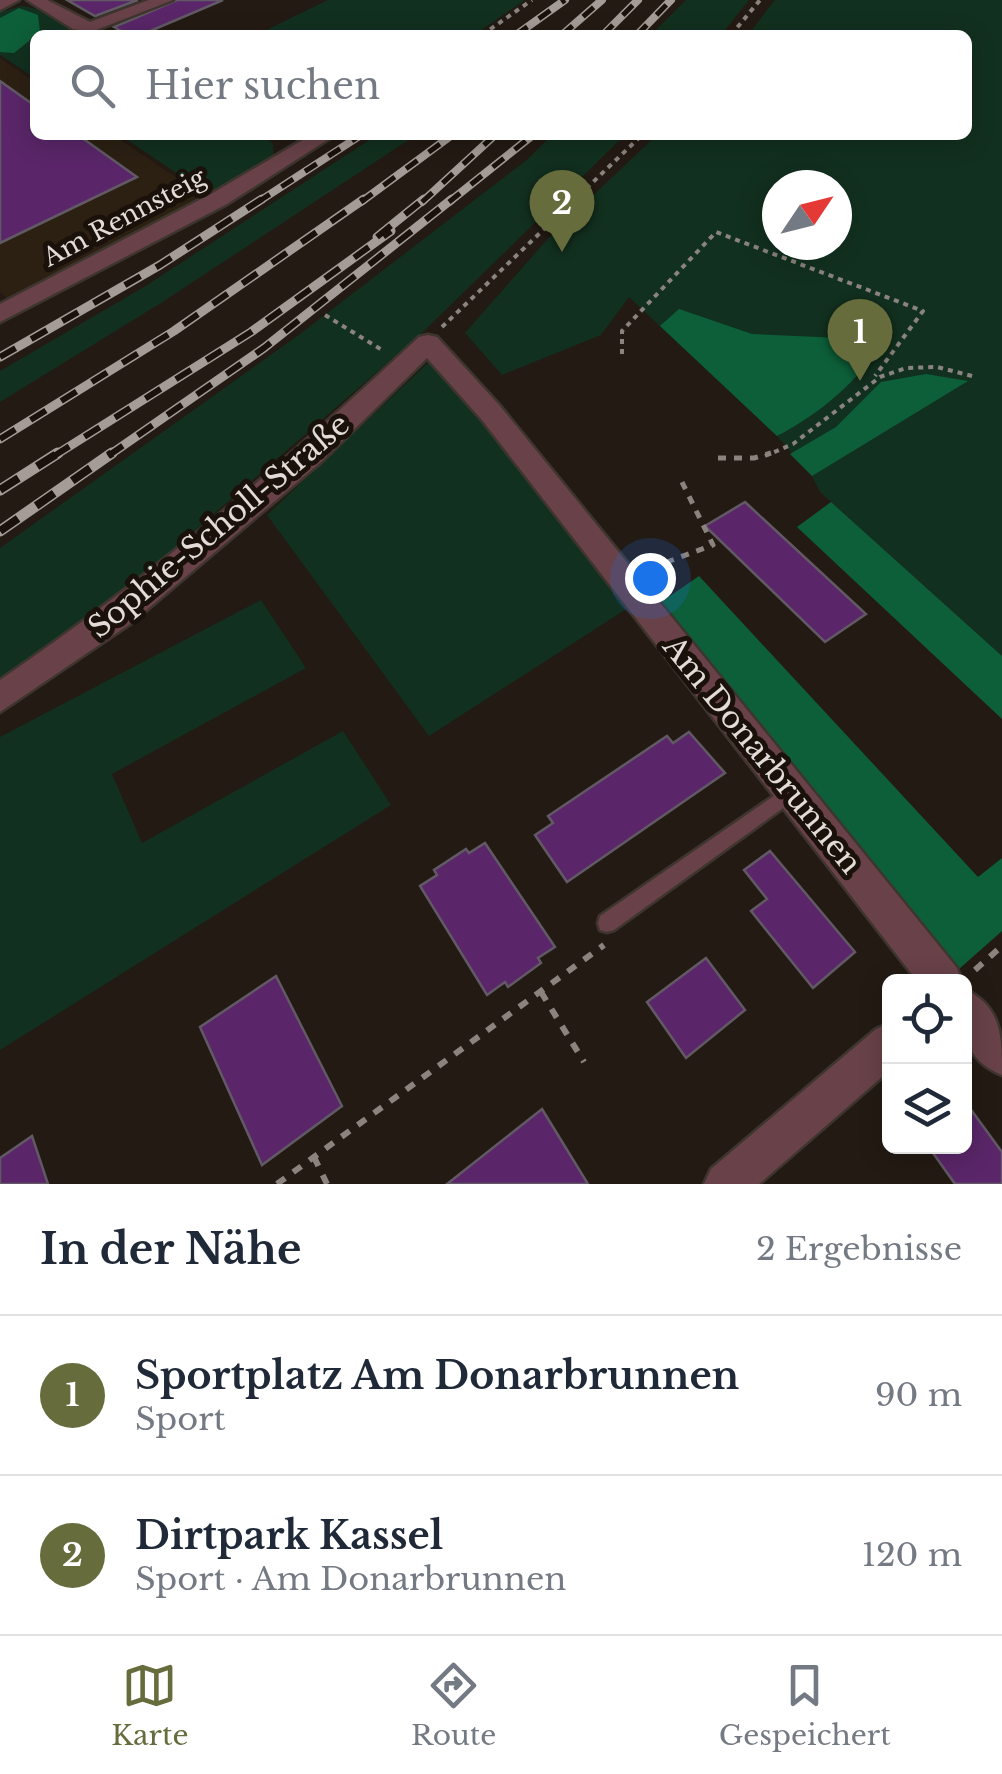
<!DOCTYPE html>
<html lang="de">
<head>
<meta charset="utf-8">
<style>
  body { margin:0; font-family:"Libre Baskerville",serif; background:#f2f2f3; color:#1f2937 }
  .controls { position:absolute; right:30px; bottom:30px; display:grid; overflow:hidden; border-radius:15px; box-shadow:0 5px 25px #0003 }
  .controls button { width:90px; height:90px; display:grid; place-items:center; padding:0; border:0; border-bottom:2px solid #e0e1e3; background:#fff; color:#1f2937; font:50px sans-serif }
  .compass { position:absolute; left:762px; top:170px; width:90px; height:90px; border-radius:50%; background:#fff; box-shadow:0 5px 25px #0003; rotate:55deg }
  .you { position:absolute; left:650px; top:578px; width:35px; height:35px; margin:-25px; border:8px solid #fff; border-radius:50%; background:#1a73e8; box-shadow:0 0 0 15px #1a73e833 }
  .badge { display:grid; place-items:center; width:65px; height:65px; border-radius:50%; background:#676c3c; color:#fff; font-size:32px; font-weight:700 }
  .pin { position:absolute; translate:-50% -82px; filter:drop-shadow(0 2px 5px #0008) }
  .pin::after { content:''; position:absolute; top:52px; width:35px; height:30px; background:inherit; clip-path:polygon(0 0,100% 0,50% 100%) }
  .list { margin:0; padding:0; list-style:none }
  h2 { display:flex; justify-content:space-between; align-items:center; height:130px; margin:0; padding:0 40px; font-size:42px }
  h2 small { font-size:32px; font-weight:400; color:#747a83 }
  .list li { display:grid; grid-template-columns:65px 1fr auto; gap:30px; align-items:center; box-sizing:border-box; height:160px; padding:0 40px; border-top:2px solid #e0e1e3 }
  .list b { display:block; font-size:38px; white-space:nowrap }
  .list p { margin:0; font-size:32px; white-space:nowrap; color:#747a83 }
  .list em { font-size:32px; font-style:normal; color:#747a83 }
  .icon { flex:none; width:55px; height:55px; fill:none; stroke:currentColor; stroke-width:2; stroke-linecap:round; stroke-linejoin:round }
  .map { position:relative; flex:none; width:1002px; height:1184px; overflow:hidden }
  .search { position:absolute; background:#fff; box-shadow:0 5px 25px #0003; left:30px; right:30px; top:30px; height:110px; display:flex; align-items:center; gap:25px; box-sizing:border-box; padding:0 35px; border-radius:15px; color:#747a83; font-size:38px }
  .sheet { height:450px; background:#fff }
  nav { display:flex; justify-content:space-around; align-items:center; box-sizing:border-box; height:140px; border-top:2px solid #e0e1e3; background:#fff; font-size:28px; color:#747a83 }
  nav a { display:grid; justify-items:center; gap:5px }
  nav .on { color:#676c3c }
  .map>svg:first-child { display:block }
</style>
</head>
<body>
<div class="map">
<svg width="1002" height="1184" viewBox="0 0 1002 1184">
  <rect width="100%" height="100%" fill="#231a13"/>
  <polygon fill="#2c2013" points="0,58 35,82 35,135 113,135 205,197 10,301 0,292"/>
  <g fill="#12301f" fill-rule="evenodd">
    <polygon points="328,0 525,0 474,35 256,35"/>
    <polygon points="686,0 749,0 721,35 651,35"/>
    <path d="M775,0H1002V656L820,492L812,476L777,436L629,297L601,335L502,375L465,333L552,234L657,135H967V35H748ZM777,185H837V245H777Z"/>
    <path d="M21,6C47,7 66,32 90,35H35V78L0,55V12Z"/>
    <polygon points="120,135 258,135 273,143 273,158 209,195"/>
    <polygon points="377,135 416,135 161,303 0,402 0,371 144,287"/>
    <polygon points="552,135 625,135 424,331 108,606 0,681 0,548 300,334 528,159"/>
    <polygon points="432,359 631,606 429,736 267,515"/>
    <polygon points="261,600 306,668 112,774 142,843 343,731 391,805 0,1050 0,737"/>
  </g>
  <g fill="#0d5f39">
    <polygon points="19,8 38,15 40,32 14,53 0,52 0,18"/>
    <path d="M679,309L752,334L886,340C856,382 823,412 777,436L660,326Z"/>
    <polygon points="926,374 968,381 812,476 790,454 836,427 881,382"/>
    <polygon points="831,502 1002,656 1002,719 797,527"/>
    <polygon points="699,576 978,877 1002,858 1002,931 959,969 657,605"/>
  </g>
  <g fill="#5a2669" stroke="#615964" stroke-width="2.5">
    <polygon points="67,0 138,0 95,16"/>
    <polygon points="177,0 223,0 141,35 128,35 114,27"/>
    <polygon points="0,81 35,106 35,135 78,135 137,177 0,243"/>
    <polygon points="745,502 866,614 825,642 705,526"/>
    <polygon points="689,732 725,773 567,882 535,835 553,823 548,816 667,736 673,743"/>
    <polygon points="485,843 555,947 538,958 541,963 508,987 505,982 487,995 420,886 437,875 434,870 466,849 469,853"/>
    <polygon points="770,851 855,952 813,988 751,911 767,899 744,870"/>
    <polygon points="706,958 745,1010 686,1058 647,1002"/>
    <polygon points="276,976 342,1106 262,1165 200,1027"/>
    <polygon points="964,1100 1002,1152 1002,1184 955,1184 928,1146 964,1146"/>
    <polygon points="542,1109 588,1184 447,1184"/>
    <polygon points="32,1136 48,1184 0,1184 0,1158"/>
  </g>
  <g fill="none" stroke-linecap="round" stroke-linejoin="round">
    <g stroke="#3e352e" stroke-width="5">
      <polygon id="service" points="791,784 797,786 800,792 797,798 614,930 607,932 600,930 598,923 600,916"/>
    </g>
    <g stroke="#3e352e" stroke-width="5">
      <g id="minor">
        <polygon points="0,0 19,0 0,10"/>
        <polygon points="27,0 47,0 90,22 149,0 173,0 91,32 73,29"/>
        <polygon points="311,135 335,135 227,204 0,322 0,304 211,194"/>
        <path d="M428,335L437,337L500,406L957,968L962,982H918L482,420L427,358L321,462L130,624L0,712V680C151,577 286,462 419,337Z"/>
        <path d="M964,989C1002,1006 1002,1037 1002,1075C960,1058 964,1027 964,989Z"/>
        <polygon points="890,1023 890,1070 759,1184 704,1184 711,1169 876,1029"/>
      </g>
    </g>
    <g stroke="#8b837e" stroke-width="4" stroke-dasharray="5 5" stroke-linecap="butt">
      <polyline points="482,35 532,0"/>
      <polyline points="731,35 760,0"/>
      <polyline points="325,315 382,350"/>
      <polyline points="442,327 642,135"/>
      <polyline points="622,354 622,331 716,232 923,311 875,376"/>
      <polyline points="765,456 793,444 880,377 906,368 937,367 976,377"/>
    </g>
    <g stroke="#8b837e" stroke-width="5" stroke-dasharray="8 8" stroke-linecap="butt">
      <polyline points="718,458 754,458 771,453"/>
      <polyline points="662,578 667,562 713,545 680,478"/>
    </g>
    <g stroke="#8b837e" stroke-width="6" stroke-dasharray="10 10" stroke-linecap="butt">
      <polyline points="975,970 1002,946"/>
      <polyline points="541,992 584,1062"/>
      <polyline points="314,1157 327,1184"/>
      <polyline points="277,1184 604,945"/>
    </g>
    <use href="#service" fill="#694249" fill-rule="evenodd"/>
    <use href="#minor" fill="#694249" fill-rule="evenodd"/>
    <g stroke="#a49c97" stroke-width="8">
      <g id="rail-far2">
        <polyline points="516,35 565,0"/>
        <polyline points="562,35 602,0"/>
        <polyline points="603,35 638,0"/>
        <polyline points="637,35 671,0"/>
        <polyline points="258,202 361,135"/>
        <polyline points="361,202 452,135"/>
        <polyline points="422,202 495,135"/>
        <polyline points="449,202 533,135"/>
      </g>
    </g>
    <g stroke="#a49c97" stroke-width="9">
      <g id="rail-far1">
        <polyline points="377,237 424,199"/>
        <polyline points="0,357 160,265 262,199"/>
        <polyline points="0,439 174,331 364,199"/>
        <polyline points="54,456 251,332 391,231"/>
        <polyline points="108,456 264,348 452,199"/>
      </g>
    </g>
    <g stroke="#a49c97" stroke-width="11">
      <g id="rail">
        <polyline points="0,490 58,453"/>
        <polyline points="0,531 112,453"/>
      </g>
    </g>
    <use href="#rail-far2" stroke="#19110a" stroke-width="5" stroke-dasharray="14" stroke-linecap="butt"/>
    <use href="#rail-far1" stroke="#19110a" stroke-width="6" stroke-dasharray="18" stroke-linecap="butt"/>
    <use href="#rail" stroke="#19110a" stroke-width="8" stroke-dasharray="22" stroke-linecap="butt"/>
  </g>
  <g text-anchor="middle" stroke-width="10" stroke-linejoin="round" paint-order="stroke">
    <g font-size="25" fill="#e2dbd7" stroke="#19110a">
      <text transform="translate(124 217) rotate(-28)" y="9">Am Rennsteig</text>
    </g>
    <g font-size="30" fill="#e2dbd7" stroke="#19110a">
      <text transform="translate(219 526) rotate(-40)" y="10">Sophie-Scholl-Straße</text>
      <text transform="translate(762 755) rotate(51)" y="10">Am Donarbrunnen</text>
    </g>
  </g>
</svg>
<div class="controls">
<button><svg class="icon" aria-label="locate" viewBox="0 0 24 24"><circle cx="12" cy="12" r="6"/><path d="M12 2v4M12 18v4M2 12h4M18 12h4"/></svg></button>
<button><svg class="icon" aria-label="layers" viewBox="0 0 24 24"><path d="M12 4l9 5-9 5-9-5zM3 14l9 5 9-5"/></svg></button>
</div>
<svg class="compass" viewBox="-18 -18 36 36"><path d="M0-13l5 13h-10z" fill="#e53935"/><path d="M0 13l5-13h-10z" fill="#747a83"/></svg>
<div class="you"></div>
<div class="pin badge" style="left:860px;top:381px">1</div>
<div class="pin badge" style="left:562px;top:252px">2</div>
<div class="search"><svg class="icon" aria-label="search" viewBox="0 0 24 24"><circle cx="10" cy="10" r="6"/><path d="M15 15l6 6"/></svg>Hier suchen</div>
</div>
<section class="sheet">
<h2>In der Nähe<small>2 Ergebnisse</small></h2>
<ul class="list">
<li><span class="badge">1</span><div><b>Sportplatz Am Donarbrunnen</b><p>Sport</p></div><em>90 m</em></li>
<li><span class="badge">2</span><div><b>Dirtpark Kassel</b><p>Sport · Am Donarbrunnen</p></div><em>120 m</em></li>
</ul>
</section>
<nav>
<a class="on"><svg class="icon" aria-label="map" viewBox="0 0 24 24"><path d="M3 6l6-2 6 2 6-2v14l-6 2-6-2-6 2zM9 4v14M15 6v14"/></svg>Karte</a>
<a><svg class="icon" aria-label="directions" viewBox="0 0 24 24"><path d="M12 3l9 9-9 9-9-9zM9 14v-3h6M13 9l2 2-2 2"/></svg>Route</a>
<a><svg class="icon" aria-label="saved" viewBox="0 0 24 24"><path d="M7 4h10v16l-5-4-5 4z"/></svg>Gespeichert</a>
</nav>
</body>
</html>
